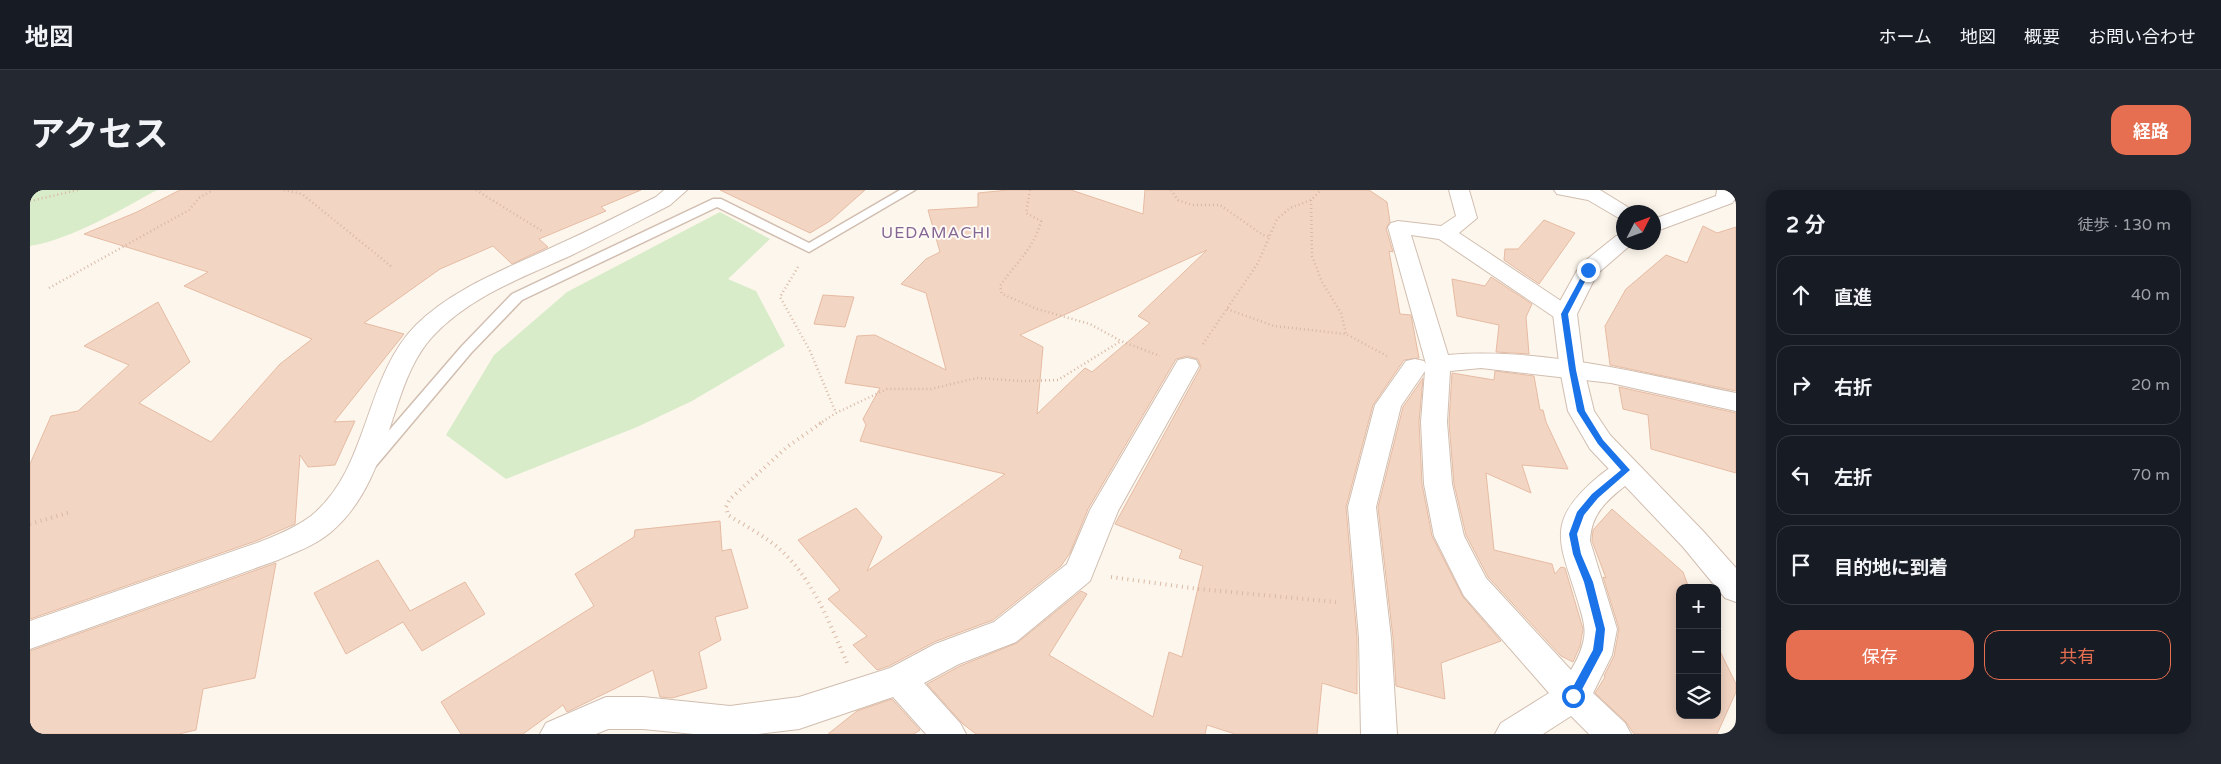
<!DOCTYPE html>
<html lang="ja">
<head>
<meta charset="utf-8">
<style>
  body { margin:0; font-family:"Varela Round","Noto Sans JP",sans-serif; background:#242831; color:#f1f3f6 }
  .controls { position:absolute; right:15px; bottom:15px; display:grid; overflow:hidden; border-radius:10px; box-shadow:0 2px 12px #0003 }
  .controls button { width:45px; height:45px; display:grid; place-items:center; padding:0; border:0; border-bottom:1px solid #363941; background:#171b24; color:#f1f3f6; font:25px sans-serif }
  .compass { position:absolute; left:1586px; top:15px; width:45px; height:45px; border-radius:50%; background:#171b24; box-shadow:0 2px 12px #0003; rotate:48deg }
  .stop { position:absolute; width:15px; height:15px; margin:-11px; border:4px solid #1a73e8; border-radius:50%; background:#fff }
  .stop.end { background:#1a73e8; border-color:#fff; box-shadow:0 1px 5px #0008 }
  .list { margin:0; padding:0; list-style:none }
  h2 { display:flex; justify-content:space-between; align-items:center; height:65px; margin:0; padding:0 20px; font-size:21px }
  h2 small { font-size:16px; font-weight:400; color:#9ea1a6 }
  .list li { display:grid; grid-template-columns:32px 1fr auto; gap:15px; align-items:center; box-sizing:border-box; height:80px; margin:0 10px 10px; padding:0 10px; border:1px solid #363941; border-radius:15px }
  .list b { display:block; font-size:19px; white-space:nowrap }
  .list em { font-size:16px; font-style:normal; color:#9ea1a6 }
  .actions { display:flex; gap:10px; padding:15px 20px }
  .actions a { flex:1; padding:11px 0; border:1px solid #e76f51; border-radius:15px; text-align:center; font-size:18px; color:#e76f51 }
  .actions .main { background:#e76f51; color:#fff }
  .icon { flex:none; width:28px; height:28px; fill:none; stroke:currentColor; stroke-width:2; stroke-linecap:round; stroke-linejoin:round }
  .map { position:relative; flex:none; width:1706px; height:544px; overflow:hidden; border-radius:15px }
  header { display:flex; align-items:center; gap:30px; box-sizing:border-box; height:70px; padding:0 25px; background:#171b24; border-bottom:1px solid #363941 }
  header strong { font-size:24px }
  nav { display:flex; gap:28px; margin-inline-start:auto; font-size:18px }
  .intro { display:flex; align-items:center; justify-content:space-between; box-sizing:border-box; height:120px; padding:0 30px }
  h1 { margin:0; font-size:35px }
  .button { padding:12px 22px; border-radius:15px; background:#e76f51; color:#fff; font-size:18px; font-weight:700 }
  main { display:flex; gap:30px; padding:0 30px }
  aside { flex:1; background:#171b24; border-radius:15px; box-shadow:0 2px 12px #0003 }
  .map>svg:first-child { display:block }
</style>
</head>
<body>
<header>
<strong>地図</strong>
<nav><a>ホーム</a><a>地図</a><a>概要</a><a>お問い合わせ</a></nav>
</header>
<div class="intro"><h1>アクセス</h1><a class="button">経路</a></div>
<main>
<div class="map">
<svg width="1706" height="544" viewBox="0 0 1706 544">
  <rect width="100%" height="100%" fill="#fdf6ec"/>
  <g fill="#d8ecc9">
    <path d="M0,0H127C90,20 42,49 0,56Z"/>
    <polygon points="690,22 740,49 698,89 726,101 755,156 662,211 607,237 476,289 416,245 464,165 537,102"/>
  </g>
  <g fill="#f3d5c3" stroke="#e6bba3" fill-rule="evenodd">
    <polygon points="150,0 611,0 571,17 576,21 509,49 518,57 482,74 463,56 410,79 334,133 374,144 304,232 325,231 305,275 278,277 270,265 265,334 226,351 0,429 0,274 21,226 48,221 99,175 54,156 128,112 160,172 109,213 181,252 250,174 282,149 154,96 178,82 54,44 107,22"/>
    <polygon points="690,0 835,0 800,31 780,43"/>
    <path d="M978,0H1041L1113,24L1115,0H1339L1357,12L1360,32L1356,38L1363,62L1359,61L1370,124L1381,125L1389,168L1374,170L1343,215L1316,317L1327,448V504L1292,493L1287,544H1205L1177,535L1175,544H946L933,534L897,494L930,476L987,453L1051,401L1057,404L1019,465L1123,527L1139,462L1152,467L1173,376L1149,368L1152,360L1085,334L1171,177L1168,169L1157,166L1146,169L1058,319L1040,363L1031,376L963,430L904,452L859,476L847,480L823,455L837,446L798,409L810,400L768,350L826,318L852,347L837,381L975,284L830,251L836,235L833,229L850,198L815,193L827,146L845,145L916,180L896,103L871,94L896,69L910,62L898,20L948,17V3ZM1177,60L1108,126L1120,133L1062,182L1055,178L1007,224L1013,157L990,145Z"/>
    <polygon points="1514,30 1545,43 1509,94 1474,70 1475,59 1488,59"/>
    <polygon points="1673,36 1687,43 1706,37 1706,201 1580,175 1575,136 1596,99 1636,65 1657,73"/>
    <polygon points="1461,87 1502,114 1496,127 1499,164 1466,162 1469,135 1427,126 1422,89 1455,96"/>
    <polygon points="793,105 824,107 815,137 784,134"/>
    <polygon points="1465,181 1504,186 1510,220 1513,220 1516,232 1538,279 1492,275 1501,303 1456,283 1464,360 1522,374 1525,384 1531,377 1535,378 1553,439 1550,456 1543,472 1531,466 1458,387 1436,345 1424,294 1419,232 1422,183 1464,190"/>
    <polygon points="1393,188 1389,232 1392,294 1402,346 1433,407 1471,451 1411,473 1415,509 1366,496 1363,448 1348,317 1373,217"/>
    <polygon points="1589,197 1706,223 1706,283 1621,259 1618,225 1593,219"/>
    <polygon points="1582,319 1653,382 1659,398 1650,398 1650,525 1687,525 1687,455 1706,494 1706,502 1687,544 1604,544 1596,532 1565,503 1575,487 1574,486 1584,466 1589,439 1573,387 1576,388 1562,351 1563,340"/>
    <polygon points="690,331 692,361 701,359 718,418 685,427 691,450 669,462 677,498 642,508 630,507 623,480 537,522 533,515 493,544 431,544 411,512 564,416 545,384 604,347 605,340"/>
    <polygon points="348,370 380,421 435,392 455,424 392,461 373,432 316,464 284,403"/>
    <polygon points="246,373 225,488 173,499 166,540 149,544 0,544 0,461"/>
    <polygon points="862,509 890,540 884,544 798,544 827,521"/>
  </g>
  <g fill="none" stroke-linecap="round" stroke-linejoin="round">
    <g stroke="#d1beb0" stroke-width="3">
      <polygon id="service" points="870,0 885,0 779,62 687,17 492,110 441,163 345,277 339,279 333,277 331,273 431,157 482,104 683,9 691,9 779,53"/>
    </g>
    <g stroke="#d1beb0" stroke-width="2">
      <g id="minor">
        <path d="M634,0H657L640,15C607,32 575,49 542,65C494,87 440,106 403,146C385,165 375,192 367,216C352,261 339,310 301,342C286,355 266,362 248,370L0,459V431L227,353C245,346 265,338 281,326C340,278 333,189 386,135C424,97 479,78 527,55C561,40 593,23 626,7Z"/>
        <path d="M1419,0H1439L1447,28L1429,43L1543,119L1547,124L1543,129L1535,131L1527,129L1409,49L1381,45L1418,165C1512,157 1614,184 1706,203V221L1581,193L1451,178L1420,181L1417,232L1422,294L1434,346L1456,388L1541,480C1547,470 1552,460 1554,448C1556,436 1552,426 1549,415C1532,355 1511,334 1569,286C1582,276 1590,268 1606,273L1610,280L1606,287C1583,306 1561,319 1560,351L1587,439L1582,465L1563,503L1595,533L1601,544H1559L1541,526L1513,544H1465L1471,533L1519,503L1434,406L1404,346L1394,294L1391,232L1395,181L1371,216L1346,317L1361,448L1367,544H1331L1329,448L1318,317L1345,215L1376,171L1385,169L1394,171L1396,174L1358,37L1361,33L1368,31L1411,36L1426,26Z"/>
        <polygon points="1524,0 1570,0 1601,19 1604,22 1594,22 1594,29 1587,27 1558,10 1527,4"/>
        <polygon points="1157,168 1166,170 1169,176 1088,321 1060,391 986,452 929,474 894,493 930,533 936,544 896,544 863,507 769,539 728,544 664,544 613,539 578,539 566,544 510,544 516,533 576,507 613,507 700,516 769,507 860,478 905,454 964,432 1037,374 1060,320 1148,170"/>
      </g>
    </g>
    <g stroke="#d1beb0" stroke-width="2">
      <g id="tertiary">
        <polygon points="1687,0 1706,0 1705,9 1702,13 1624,42 1624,29 1686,6"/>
        <polygon points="1594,45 1594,52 1604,52 1567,84 1547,124 1554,180 1564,221 1580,245 1673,341 1706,378 1706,412 1695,408 1653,357 1560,259 1538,221 1530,180 1523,124 1550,75 1586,46"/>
      </g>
    </g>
    <g stroke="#d9b8a5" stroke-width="2.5" stroke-dasharray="1 3" stroke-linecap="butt">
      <polyline points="254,0 272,4 362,77"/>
      <polyline points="446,0 512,41"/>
      <path d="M1000,0L996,23L1011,31C1005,57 985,74 970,96L972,104L1007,119L1060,134L1091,151L1130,166"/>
      <polyline points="1141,0 1148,10 1162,15 1190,15 1233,45 1239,46"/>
      <polyline points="1281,10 1282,66 1292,92 1311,123 1316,144"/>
      <polyline points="0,11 48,0"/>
      <polyline points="768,77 750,107 780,161 806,223"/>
      <polyline points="19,98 159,20 169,8 183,0"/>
      <polyline points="1197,119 1244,136 1316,144 1357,166"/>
      <polyline points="1173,154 1228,73 1247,29 1260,18 1281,10 1291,0"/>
      <polyline points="789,234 806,223 857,199 901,199 947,188 992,191 1028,190 1091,151"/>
    </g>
    <g stroke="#d9b8a5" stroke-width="4" stroke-dasharray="1 4.5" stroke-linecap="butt">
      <path d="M791,233L757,257L700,309L696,317L698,325C714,335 731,344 746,356C782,386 799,432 817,473"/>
      <polyline points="0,334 41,322"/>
      <polyline points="1081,387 1169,399 1306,412"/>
    </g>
    <use href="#service" fill="#fff" fill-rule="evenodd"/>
    <use href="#minor" fill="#fff" fill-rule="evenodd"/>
    <use href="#tertiary" fill="#fff" fill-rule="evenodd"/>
  </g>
  <polygon fill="#1a73e8" points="1556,78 1561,80 1538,124 1546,180 1555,221 1573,250 1600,280 1568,308 1554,325 1547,344 1551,364 1563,392 1575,439 1573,460 1547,509 1543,510 1538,506 1563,460 1566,439 1554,392 1543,364 1539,344 1547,322 1562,304 1591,280 1568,254 1547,221 1539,180 1531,124"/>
  <g text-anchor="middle" stroke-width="4" stroke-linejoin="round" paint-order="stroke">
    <g font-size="16" letter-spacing="1" fill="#846695" stroke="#fffaf3">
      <text x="906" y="48">UEDAMACHI</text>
    </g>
  </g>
</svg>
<div class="controls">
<button>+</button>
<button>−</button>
<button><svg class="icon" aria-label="layers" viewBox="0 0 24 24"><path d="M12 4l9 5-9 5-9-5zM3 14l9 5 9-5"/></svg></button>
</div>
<svg class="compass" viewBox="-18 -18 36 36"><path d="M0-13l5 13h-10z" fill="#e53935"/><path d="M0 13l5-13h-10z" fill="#9ea1a6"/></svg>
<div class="stop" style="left:1543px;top:506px"></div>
<div class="stop end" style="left:1558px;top:80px"></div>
</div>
<aside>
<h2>2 分<small>徒歩 · 130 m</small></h2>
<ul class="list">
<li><svg class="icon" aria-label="ahead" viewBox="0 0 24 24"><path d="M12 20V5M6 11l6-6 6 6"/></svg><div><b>直進</b></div><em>40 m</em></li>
<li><svg class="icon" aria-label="right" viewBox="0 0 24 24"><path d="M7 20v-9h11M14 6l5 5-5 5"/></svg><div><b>右折</b></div><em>20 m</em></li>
<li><svg class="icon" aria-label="left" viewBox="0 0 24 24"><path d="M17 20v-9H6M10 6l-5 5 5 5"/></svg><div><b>左折</b></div><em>70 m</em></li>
<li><svg class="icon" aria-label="arrive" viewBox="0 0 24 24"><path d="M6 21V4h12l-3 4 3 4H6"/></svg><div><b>目的地に到着</b></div></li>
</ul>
<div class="actions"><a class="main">保存</a><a>共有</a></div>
</aside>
</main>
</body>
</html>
